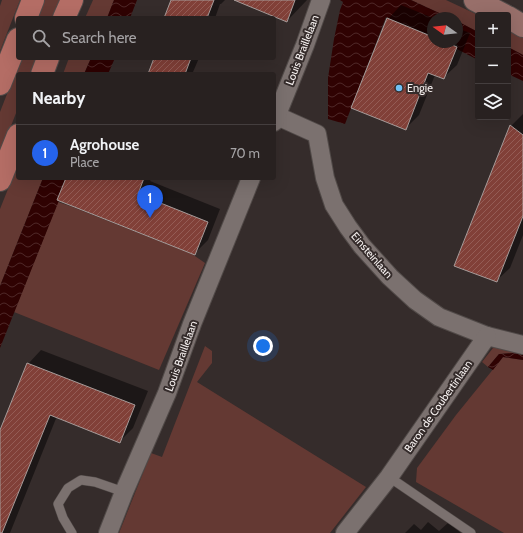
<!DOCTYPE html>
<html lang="en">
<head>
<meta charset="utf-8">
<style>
  body { margin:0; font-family:Cabin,sans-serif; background:#302929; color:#f1f3f6 }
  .controls { position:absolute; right:12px; top:12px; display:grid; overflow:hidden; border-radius:4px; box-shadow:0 4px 16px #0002 }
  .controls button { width:36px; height:36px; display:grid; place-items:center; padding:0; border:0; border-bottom:1px solid #443e3e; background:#282120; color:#f1f3f6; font:20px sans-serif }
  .compass { position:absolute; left:427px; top:12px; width:36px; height:36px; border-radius:50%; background:#282120; box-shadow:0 4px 16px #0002; rotate:285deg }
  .you { position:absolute; left:263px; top:346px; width:14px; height:14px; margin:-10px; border:3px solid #fff; border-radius:50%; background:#1a73e8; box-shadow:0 0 0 6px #1a73e833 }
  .badge { display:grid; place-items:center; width:26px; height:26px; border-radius:50%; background:#2563eb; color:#fff; font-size:13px; font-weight:700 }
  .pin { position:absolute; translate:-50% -33px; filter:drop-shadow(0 1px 2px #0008) }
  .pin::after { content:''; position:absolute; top:21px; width:14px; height:12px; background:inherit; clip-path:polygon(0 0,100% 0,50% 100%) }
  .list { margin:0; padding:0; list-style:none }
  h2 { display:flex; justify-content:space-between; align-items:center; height:52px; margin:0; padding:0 16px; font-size:17px }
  h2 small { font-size:13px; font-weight:400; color:#a5a3a5 }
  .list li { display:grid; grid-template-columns:26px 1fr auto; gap:12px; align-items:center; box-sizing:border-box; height:56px; padding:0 16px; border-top:1px solid #443e3e }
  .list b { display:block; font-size:15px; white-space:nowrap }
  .list p { margin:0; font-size:13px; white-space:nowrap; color:#a5a3a5 }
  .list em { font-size:13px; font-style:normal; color:#a5a3a5 }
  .icon { flex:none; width:22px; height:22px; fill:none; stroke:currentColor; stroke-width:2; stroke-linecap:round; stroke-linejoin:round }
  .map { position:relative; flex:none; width:523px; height:533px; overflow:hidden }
  .search { position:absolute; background:#282120; box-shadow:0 4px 16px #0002; left:16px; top:16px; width:260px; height:44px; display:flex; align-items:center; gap:10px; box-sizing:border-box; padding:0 14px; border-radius:4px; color:#a5a3a5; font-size:15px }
  .panel { position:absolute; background:#282120; box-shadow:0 4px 16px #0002; left:16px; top:72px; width:260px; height:108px; border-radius:4px }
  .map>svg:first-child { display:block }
</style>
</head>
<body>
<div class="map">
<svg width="523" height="533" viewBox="0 0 523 533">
  <defs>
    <pattern id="water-waves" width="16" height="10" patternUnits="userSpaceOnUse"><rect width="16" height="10" fill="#2f0202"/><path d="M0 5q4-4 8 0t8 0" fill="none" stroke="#4e2727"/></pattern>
    <pattern id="building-hatch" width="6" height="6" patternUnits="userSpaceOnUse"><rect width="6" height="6" fill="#814038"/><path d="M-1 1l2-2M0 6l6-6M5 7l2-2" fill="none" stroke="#945c55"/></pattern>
  </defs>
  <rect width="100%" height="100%" fill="#352c2b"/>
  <g fill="#643933">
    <polygon points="2,0 20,0 0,51 0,6"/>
    <polygon points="44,0 61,0 54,18 37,18"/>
    <polygon points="93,0 114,0 107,18 85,18"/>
    <polygon points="411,0 446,0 478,15 478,32 457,21 457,18 450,18"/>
    <polygon points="508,30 523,38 523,55 508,47"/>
    <polygon points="21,58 38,58 32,74 18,74 18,108 0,154 0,112"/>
    <polygon points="69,58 91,58 84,74 63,74"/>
    <polygon points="18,164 18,178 43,178 0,286 0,209"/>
    <polygon points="58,202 70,206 192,254 205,263 159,370 14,312"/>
    <polygon points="205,346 212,351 212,363 197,382 366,487 330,533 119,533 151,453 162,457"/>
    <polygon points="496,347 523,351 523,354 514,353 499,354 488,367 482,362 493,348"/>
    <polygon points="503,357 523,360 523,533 504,533 416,482 417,468 456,415"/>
  </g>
  <g fill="url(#water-waves)">
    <polygon points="114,0 137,0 130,18 107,18"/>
    <polygon points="340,0 411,0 450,18 433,18 433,36 386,17 345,124 328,119 328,78 334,39 340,10 343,2"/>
    <polygon points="457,21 478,32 478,60 457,49 458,45 449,42 457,42"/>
    <polygon points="508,47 523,55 523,81 508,74"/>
    <polygon points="91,58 115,58 108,74 84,74"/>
    <polygon points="43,178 68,178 0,348 0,286"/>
    <polygon points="514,353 523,354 523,360 503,357 493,370 488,367 499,354"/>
  </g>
  <g fill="#0007">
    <polygon points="173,0 225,0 221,4 220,4 215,18 165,18"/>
    <polygon points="234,0 307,0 287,21"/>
    <polygon points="401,5 433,18 433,42 457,42 457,28 470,33 457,65 443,78 435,75 419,115 405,129 388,19"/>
    <polygon points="154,58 199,58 193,72 193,74 149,74 155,59"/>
    <polygon points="523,114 523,235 510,268 496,281 456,265 511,126"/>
    <polygon points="67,178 152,178 150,181 220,209 208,240 194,254"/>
    <polygon points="41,350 148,391 133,428 120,441 57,416 10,533 0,533 0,433 28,364"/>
    <polygon points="428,522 439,531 448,523 461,533 405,533 414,524 421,530"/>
  </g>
  <g fill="url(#building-hatch)" stroke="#a69b99">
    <polygon points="171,0 214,0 207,18 164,18"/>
    <polygon points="234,0 295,0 287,22"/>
    <polygon points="387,18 433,37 433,42 445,42 457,47 444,79 428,73 406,130 351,108"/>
    <polygon points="154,58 191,58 185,74 148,74"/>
    <polygon points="510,125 523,135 523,216 497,282 454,266"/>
    <polygon points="66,178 144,178 138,194 208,222 195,255 57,200"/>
    <polygon points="27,363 135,405 120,443 50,415 2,533 0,533 0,430"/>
  </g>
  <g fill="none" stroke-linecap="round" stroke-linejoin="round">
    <g stroke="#514a48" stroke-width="10">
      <g id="lane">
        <polyline points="389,477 471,533"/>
        <polyline points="72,533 63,518 58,504 68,488 81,480 95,482 124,492"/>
      </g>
    </g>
    <g stroke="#514a48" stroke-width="20">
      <g id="street">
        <polyline points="277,116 317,134 325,178 334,205 348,227 362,246 390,277 415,300 439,317 487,336 523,345"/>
        <polyline points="274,122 305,45 321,0"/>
        <polyline points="108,533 124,492 167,393 192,324 251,178"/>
        <polyline points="345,533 389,477 487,336"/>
      </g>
    </g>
    <g stroke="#514a48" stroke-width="24">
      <g id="secondary">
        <polyline points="475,0 504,15"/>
        <polyline points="508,17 523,26"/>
      </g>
    </g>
    <g stroke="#514a48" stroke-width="24">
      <g id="primary">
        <polyline points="26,18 33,0"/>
        <polyline points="64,18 72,0"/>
        <polyline points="42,74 48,58"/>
        <polyline points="0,84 18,39"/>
        <polyline points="0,180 18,135"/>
      </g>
    </g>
    <use href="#lane" stroke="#7b716f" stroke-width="9"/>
    <use href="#street" stroke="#7b716f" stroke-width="18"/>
    <use href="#secondary" stroke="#986f6a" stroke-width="22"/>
    <use href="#primary" stroke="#b46d65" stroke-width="22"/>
  </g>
  <circle fill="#71c1f5" stroke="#352c2b" stroke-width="1.5" cx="399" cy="88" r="4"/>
  <g text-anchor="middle" stroke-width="4" stroke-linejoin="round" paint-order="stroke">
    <g font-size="11" fill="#f7f2f1" stroke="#352c2b">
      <text transform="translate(302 50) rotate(-69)" y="4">Louis Braillelaan</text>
      <text transform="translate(372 255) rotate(49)" y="4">Einsteinlaan</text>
      <text transform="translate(181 356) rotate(-70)" y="4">Louis Braillelaan</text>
      <text transform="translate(438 406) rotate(-55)" y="4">Baron de Coubertinlaan</text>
    </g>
    <g font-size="11" fill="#f7f2f1" stroke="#352c2b" text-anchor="start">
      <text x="407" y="92">Engie</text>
    </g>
  </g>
</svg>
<div class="controls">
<button>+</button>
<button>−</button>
<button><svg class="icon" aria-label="layers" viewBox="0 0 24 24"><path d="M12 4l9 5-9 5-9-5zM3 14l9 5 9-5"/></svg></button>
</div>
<svg class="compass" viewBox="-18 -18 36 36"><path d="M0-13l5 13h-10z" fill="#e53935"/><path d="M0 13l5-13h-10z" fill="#a5a3a5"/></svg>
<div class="you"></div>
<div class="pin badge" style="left:150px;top:218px">1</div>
<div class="search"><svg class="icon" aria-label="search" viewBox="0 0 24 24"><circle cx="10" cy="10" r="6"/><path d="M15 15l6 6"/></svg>Search here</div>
<section class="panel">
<h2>Nearby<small></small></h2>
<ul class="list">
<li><span class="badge">1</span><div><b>Agrohouse</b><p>Place</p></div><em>70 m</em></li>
</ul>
</section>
</div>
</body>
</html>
